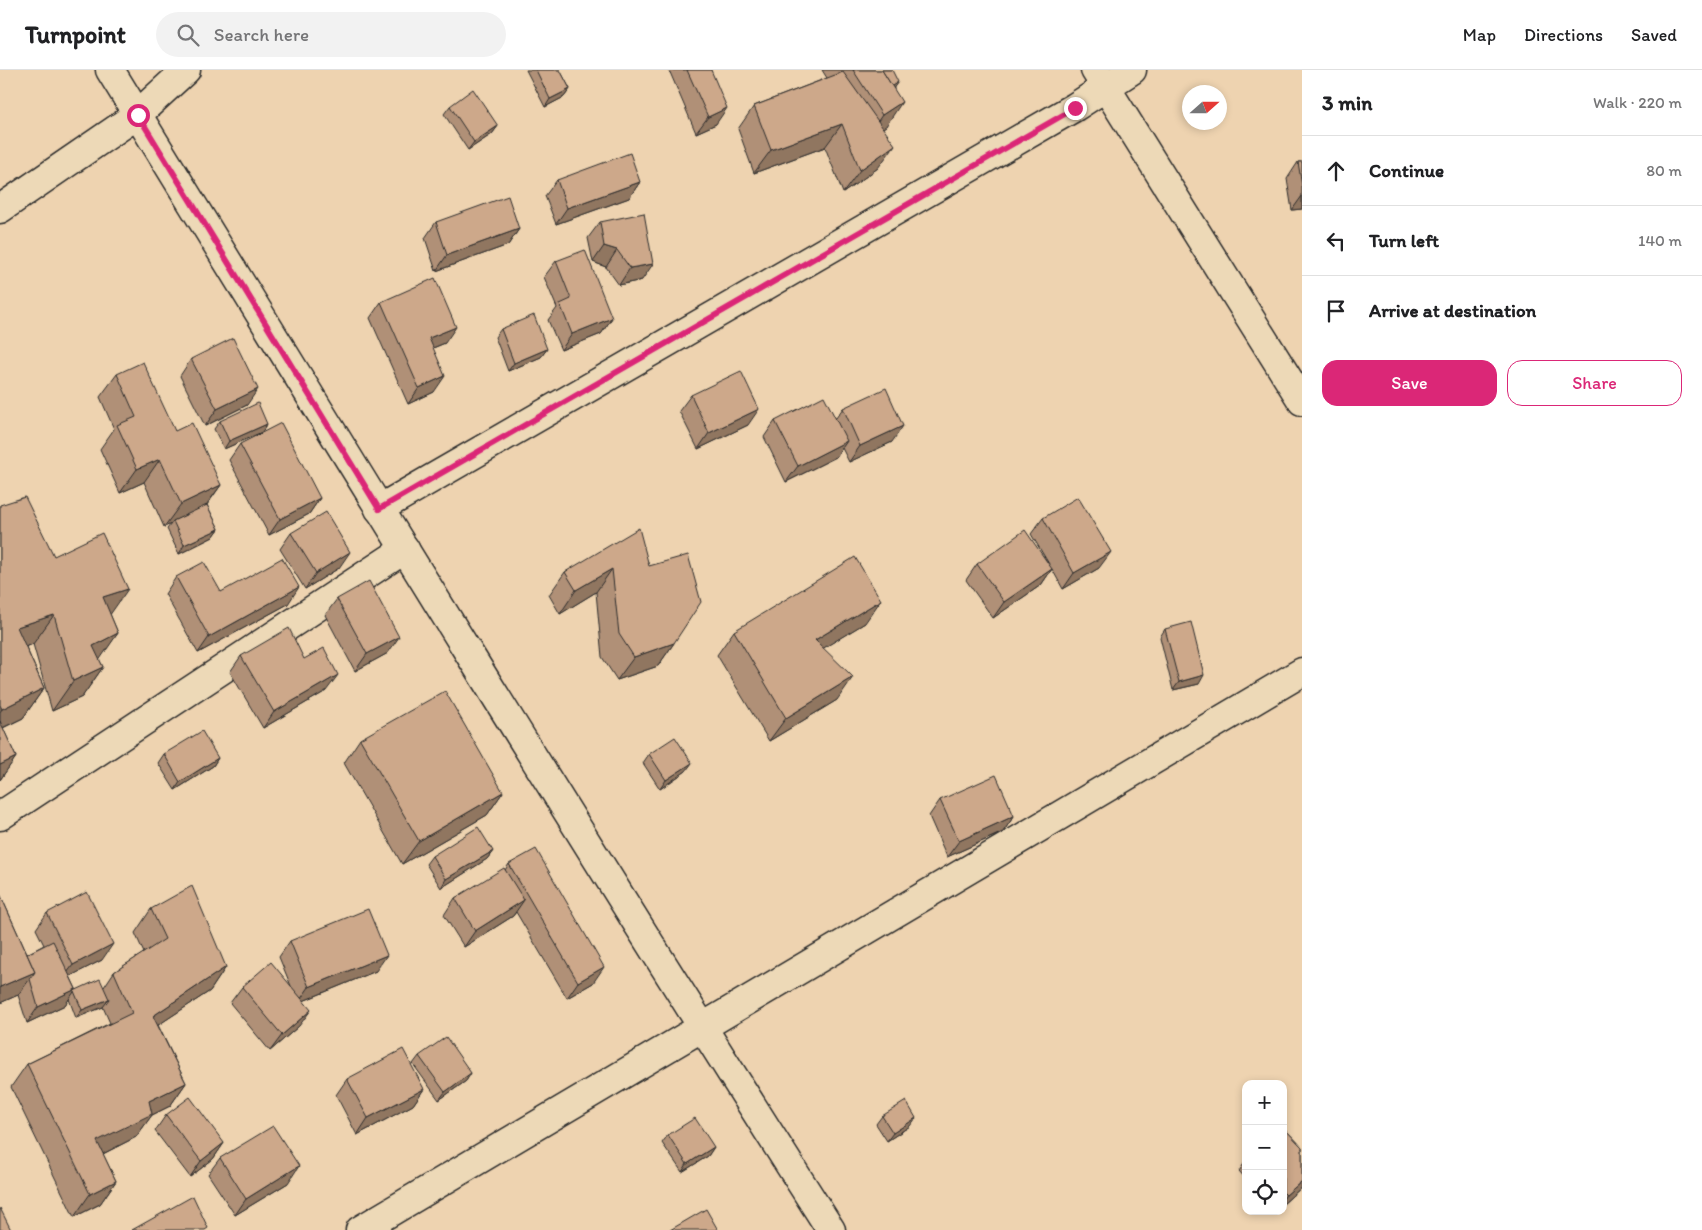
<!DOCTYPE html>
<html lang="en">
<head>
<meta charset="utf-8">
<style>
  body { margin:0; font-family:Itim,sans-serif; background:#f2f2f2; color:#202124 }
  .controls { position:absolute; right:15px; bottom:15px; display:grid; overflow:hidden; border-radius:10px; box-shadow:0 2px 8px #0003 }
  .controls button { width:45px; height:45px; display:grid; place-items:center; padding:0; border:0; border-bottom:1px solid #e0e0e0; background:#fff; color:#202124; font:25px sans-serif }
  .compass { position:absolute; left:1182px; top:15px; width:45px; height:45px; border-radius:50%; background:#fff; box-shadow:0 2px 8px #0003; rotate:69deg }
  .stop { position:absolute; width:15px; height:15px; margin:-11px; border:4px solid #db2777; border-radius:50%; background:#fff }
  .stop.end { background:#db2777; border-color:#fff; box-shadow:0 1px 5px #0008 }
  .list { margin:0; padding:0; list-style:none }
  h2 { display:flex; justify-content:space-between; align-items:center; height:65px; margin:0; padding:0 20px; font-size:21px }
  h2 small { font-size:16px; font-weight:400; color:#757577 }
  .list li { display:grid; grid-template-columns:32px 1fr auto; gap:15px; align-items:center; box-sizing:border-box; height:70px; padding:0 20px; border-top:1px solid #e0e0e0 }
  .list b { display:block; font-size:19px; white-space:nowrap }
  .list em { font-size:16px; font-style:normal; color:#757577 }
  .actions { display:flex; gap:10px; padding:15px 20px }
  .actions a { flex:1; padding:11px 0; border:1px solid #db2777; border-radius:15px; text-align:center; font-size:18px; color:#db2777 }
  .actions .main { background:#db2777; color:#fff }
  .icon { flex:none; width:28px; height:28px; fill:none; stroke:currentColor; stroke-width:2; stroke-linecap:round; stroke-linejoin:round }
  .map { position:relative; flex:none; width:1302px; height:1160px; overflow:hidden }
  header { display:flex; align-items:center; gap:30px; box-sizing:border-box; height:70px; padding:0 25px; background:#fff; border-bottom:1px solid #e0e0e0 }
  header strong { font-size:24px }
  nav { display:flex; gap:28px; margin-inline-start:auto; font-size:18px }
  .search { width:350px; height:45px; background:#f2f2f2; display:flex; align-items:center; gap:12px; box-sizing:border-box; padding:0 18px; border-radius:28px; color:#757577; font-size:19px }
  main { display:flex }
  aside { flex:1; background:#fff }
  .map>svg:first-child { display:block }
</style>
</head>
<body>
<header>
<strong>Turnpoint</strong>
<div class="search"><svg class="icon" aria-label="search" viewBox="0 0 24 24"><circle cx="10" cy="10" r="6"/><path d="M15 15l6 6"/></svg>Search here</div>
<nav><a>Map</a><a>Directions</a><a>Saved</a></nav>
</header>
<main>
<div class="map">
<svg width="1302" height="1160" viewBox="0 0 1302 1160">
  <rect width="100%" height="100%" fill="#eed3b0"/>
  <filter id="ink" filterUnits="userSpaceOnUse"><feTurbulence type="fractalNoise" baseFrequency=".02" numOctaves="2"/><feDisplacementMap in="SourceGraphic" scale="10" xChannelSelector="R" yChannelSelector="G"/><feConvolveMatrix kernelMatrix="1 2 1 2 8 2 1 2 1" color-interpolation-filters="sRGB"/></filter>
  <g filter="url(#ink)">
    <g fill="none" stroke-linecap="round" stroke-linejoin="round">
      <g stroke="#2b2b2b" stroke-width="31">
        <g id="street">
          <polyline points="1095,0 1302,331"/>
          <polyline points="0,139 137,45 186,0"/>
          <polyline points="379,439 1075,37 1132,0"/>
          <polyline points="0,746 405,479"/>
          <polyline points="360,1160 1302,602"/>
        </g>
      </g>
      <g stroke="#2b2b2b" stroke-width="31">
        <path id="secondary" d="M110,0C348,388 586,776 831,1160"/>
      </g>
      <use href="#street" stroke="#edd9b7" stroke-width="28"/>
      <use href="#secondary" stroke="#edd9b7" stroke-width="28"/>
    </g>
    <g fill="#b09077" stroke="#2b2b2b">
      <polygon points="526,0 560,0 570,19 564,27 545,37"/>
      <polygon points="669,0 711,0 716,54 696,63"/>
      <polygon points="822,0 892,0 894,19 886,56 882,58 878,98 843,123 825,77 754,103 738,59 754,36 827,8"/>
      <polygon points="450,36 498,56 492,64 468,80 444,44"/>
      <polygon points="1298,92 1302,92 1302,139 1292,140 1287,109"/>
      <polygon points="557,110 640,112 629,128 556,154 545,126"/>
      <polygon points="436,152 519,159 508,175 436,201 425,168"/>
      <polygon points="600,152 642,210 619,215 606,197 593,192 588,168"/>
      <polygon points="556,191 612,248 601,264 561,280 548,250 557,238 544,207"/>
      <polygon points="381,232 445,273 433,278 434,322 408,334 370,248"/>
      <polygon points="501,259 547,279 541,287 508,301 495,267"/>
      <polygon points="191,289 247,335 205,356 180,306"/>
      <polygon points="117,304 175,361 221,415 207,435 219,459 213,467 179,484 167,459 171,454 164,457 144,412 120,423 100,379 114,359 100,327"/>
      <polygon points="691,325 748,355 698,379 679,341"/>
      <polygon points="843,338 892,372 849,392 842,378 836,387 786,412 764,367 775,351 836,348"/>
      <polygon points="220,351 267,354 262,362 224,379 214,359"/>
      <polygon points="240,374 320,428 309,444 269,465 229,390"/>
      <polygon points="0,435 54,486 110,544 118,563 99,589 103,597 82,627 52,641 33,574 26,577 44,618 23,648 3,658 16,687 0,710"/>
      <polygon points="1043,448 1099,498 1063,519 1052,499 1041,515 993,548 966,510 977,494 1049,494 1031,464"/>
      <polygon points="291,463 339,498 305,519 280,479"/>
      <polygon points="649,496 674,573 658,596 617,610 602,587 596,522 560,544 549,525 565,502"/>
      <polygon points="176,507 221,522 288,534 198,583 165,524"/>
      <polygon points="337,529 388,583 355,601 325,545"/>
      <polygon points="865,553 823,578 837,630 769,671 717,585 734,561"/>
      <polygon points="1165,559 1199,614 1173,620 1160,567"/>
      <polygon points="241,586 304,589 326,621 263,658 230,602"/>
      <polygon points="360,669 503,722 487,745 402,794 344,693"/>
      <polygon points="164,684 218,688 213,696 175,720 158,693"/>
      <polygon points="649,684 686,701 660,719 643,693"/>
      <polygon points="940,730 1014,746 1003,762 947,787 929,746"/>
      <polygon points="493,781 487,789 441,818 426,794 432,786"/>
      <polygon points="509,794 593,913 567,928 516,842 513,846 464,877 444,845 455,828 505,800"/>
      <polygon points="0,824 27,884 44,875 36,859 47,843 102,890 70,906 76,919 75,920 104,917 114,902 144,883 135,863 151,839 226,897 210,921 158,955 186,1013 170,1036 152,1045 136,1067 103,1084 116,1111 100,1134 74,1147 11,1017 27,994 110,953 103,937 76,948 69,929 65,935 27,953 18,925 0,933"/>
      <polygon points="290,871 376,901 303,931 299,956 270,981 230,933 242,917 291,916 279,887"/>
      <polygon points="419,986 471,1003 466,1011 439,1030 413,994"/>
      <polygon points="347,1009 424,1019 413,1035 357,1065 336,1025"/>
      <polygon points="166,1045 224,1073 213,1089 190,1107 155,1061"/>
      <polygon points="882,1046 910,1056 887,1071 876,1054"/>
      <polygon points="1283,1057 1302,1077 1302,1117 1283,1134"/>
      <polygon points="668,1065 714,1077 708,1086 682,1102 662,1073"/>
      <polygon points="220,1088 288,1113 235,1145 208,1104"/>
      <polygon points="1246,1091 1246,1109 1239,1101"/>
    </g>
    <g fill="#907661" stroke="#2b2b2b">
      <polygon points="898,12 892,20 883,20"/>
      <polygon points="570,19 564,27 545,37 550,29"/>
      <polygon points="902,32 886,56 866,69 882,45"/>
      <polygon points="727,38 716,54 696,63 708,47"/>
      <polygon points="842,54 825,77 754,103 771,80"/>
      <polygon points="498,56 492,64 468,80 474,72"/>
      <polygon points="895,75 878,98 843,123 860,100"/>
      <polygon points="640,112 629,128 556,154 567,138"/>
      <polygon points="1302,126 1302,139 1292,140"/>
      <polygon points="519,159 508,175 436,201 447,185"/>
      <polygon points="604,176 617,180 606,197 593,192"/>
      <polygon points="653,194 642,210 619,215 630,198"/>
      <polygon points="612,248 601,264 561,280 572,264"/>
      <polygon points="456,257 445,273 418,284 429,268"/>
      <polygon points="547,279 541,287 508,301 514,293"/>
      <polygon points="445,306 434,322 408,334 419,318"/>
      <polygon points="258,319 247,335 205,356 217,339"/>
      <polygon points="759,339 748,355 698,379 709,363"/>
      <polygon points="267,354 262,362 224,379 229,371"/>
      <polygon points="903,356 892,372 849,392 860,376"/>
      <polygon points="847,371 836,387 786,412 798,396"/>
      <polygon points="160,389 144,412 120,423 137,399"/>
      <polygon points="221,415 204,438 173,451 171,454 164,457 181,434"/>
      <polygon points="320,428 309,444 269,465 280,449"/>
      <polygon points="219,459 213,467 179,484 184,475"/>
      <polygon points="350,482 339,498 305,519 316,503"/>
      <polygon points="1111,482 1099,498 1063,519 1074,503"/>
      <polygon points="612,499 596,522 560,544 576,520"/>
      <polygon points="1052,499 1041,515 993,548 1004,532"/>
      <polygon points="299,517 288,534 198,583 209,567"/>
      <polygon points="128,519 107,549 103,527"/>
      <polygon points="881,530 865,553 799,593 815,570"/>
      <polygon points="54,545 33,574 0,586 17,557"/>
      <polygon points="118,563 98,592 93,576"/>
      <polygon points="399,567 388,583 355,601 367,584"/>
      <polygon points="674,573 658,596 617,610 634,587"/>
      <polygon points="103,597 82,627 52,641 73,611"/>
      <polygon points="338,605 326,621 263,658 274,642"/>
      <polygon points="1204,605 1199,614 1173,620 1179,612"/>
      <polygon points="853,607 837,630 769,671 786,648"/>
      <polygon points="44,618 23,648 0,659 0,642 2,639"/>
      <polygon points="16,687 0,710 0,695"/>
      <polygon points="218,688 213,696 175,720 180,712"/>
      <polygon points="692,693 686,701 660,719 666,710"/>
      <polygon points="503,722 487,745 402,794 419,771"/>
      <polygon points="1014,746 1003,762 947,787 959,771"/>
      <polygon points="493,781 487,789 441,818 446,809"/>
      <polygon points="524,830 513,846 464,877 475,861"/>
      <polygon points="113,874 102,890 61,911 73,895"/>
      <polygon points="387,885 376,901 298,933 309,917"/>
      <polygon points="226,897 210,921 137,969 153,946"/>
      <polygon points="604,897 593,913 567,928 578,912"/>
      <polygon points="35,902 18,925 0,933 0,917"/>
      <polygon points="76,919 65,935 27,953 38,937"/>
      <polygon points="109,929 103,937 76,948 82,940"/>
      <polygon points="311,940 299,956 270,981 282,965"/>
      <polygon points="471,1003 466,1011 439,1030 445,1022"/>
      <polygon points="186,1013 170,1036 152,1045 136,1067 81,1095 97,1071 149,1031"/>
      <polygon points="424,1019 413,1035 357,1065 368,1048"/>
      <polygon points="916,1048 910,1056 887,1071 893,1063"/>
      <polygon points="224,1073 213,1089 190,1107 201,1091"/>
      <polygon points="714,1077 708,1086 682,1102 687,1094"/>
      <polygon points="299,1096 288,1113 235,1145 246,1129"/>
      <polygon points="116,1111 100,1134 74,1147 90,1124"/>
      <polygon points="1302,1111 1302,1117 1283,1134 1283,1129 1286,1125"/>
    </g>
    <g fill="#cda88a" stroke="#2b2b2b">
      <polygon points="536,0 560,0 570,19 550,29"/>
      <polygon points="687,0 711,0 727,38 708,47"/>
      <polygon points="853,0 882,0 902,32 882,45"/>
      <polygon points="882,0 892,0 898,12 892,16"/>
      <polygon points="843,2 895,75 860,100 842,54 771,80 754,36"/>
      <polygon points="473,19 498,56 474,72 450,36"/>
      <polygon points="630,83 640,112 567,138 557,110"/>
      <polygon points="1298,92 1302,92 1302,116"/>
      <polygon points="508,126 519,159 447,185 436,152"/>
      <polygon points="644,143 653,194 630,198 617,180 604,176 600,152"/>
      <polygon points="585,180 612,248 572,264 560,234 571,229 556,191"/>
      <polygon points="435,208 456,257 429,268 445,306 419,318 381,232"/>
      <polygon points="534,245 547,279 514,293 501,259"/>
      <polygon points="233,268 258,319 217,339 191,289"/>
      <polygon points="143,292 175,361 192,353 221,415 181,434 160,389 137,399 117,355 136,347 117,304"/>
      <polygon points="741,301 759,339 709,363 691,325"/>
      <polygon points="886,318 903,356 860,376 843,338"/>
      <polygon points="824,326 847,371 798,396 775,351"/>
      <polygon points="258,333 267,354 229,371 220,351"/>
      <polygon points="281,353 320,428 280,449 240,374"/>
      <polygon points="25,427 54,486 102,463 128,519 103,527 118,563 93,576 103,597 73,611 54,545 17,557 44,618 2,639 0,635 0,435"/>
      <polygon points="1078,427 1111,482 1074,503 1043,448"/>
      <polygon points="207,435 219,459 184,475 173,451"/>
      <polygon points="326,442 350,482 316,503 291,463"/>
      <polygon points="639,458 649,496 688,485 701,532 674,573 634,587 619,564 612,499 576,520 565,502"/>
      <polygon points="1025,460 1052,499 1004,532 977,494"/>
      <polygon points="855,487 881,530 815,570 853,607 786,648 734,561"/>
      <polygon points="282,488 299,517 209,567 176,507 204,492 221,522"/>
      <polygon points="369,511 399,567 367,584 337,529"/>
      <polygon points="1191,552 1204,605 1179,612 1165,559"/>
      <polygon points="289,558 304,589 324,578 338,605 274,642 241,586"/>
      <polygon points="445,621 503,722 419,771 360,669"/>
      <polygon points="0,651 16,687 0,695"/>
      <polygon points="202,661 218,688 180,712 164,684"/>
      <polygon points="675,667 692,693 666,710 649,684"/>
      <polygon points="996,705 1014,746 959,771 940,730"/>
      <polygon points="478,757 493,781 446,809 432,786"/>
      <polygon points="536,779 604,897 578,912 509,794"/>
      <polygon points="504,798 524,830 475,861 455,828"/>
      <polygon points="192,816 226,897 153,946 186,1013 149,1031 152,1044 97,1071 116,1111 90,1124 27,994 132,943 114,902 165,869 151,839"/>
      <polygon points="87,822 113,874 73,895 47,843"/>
      <polygon points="0,824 35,902 0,917"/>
      <polygon points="368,839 387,885 309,917 290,871"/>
      <polygon points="53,871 76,919 38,937 30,909 35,902 27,884"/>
      <polygon points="271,892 311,940 282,965 242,917"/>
      <polygon points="100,909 109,929 82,940 74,921"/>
      <polygon points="446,967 471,1003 445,1022 419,986"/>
      <polygon points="403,979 424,1019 368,1048 347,1009"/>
      <polygon points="190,1027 224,1073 201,1091 166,1045"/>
      <polygon points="906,1031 916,1048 893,1063 882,1046"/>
      <polygon points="695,1048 714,1077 687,1094 668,1065"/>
      <polygon points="273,1056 299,1096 246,1129 220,1088"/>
      <polygon points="1283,1057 1302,1077 1302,1111 1286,1125 1283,1122"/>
      <polygon points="193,1126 208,1158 205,1160 132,1160"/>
      <polygon points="0,1138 11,1160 0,1160"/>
      <polygon points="706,1139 718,1160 670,1160"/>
    </g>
  </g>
  <g fill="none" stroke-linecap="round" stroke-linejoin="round" filter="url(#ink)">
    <polyline stroke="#db2777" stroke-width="6" points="138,45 379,439 1075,38"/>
  </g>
</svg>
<div class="controls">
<button>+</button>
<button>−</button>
<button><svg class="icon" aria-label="locate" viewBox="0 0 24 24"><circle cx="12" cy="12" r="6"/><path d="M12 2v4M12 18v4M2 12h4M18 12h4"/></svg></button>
</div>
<svg class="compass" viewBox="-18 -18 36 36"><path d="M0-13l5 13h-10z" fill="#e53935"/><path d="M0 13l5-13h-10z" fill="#757577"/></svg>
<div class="stop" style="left:138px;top:45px"></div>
<div class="stop end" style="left:1075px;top:38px"></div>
</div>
<aside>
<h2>3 min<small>Walk · 220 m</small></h2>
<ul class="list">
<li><svg class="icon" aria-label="ahead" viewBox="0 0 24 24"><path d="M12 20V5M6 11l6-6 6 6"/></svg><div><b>Continue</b></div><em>80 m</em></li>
<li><svg class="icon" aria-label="left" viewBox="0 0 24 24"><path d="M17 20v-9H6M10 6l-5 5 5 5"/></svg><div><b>Turn left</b></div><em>140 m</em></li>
<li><svg class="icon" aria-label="arrive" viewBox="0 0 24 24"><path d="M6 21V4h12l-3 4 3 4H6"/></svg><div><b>Arrive at destination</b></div></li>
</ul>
<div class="actions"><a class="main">Save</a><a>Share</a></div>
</aside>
</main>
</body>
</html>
